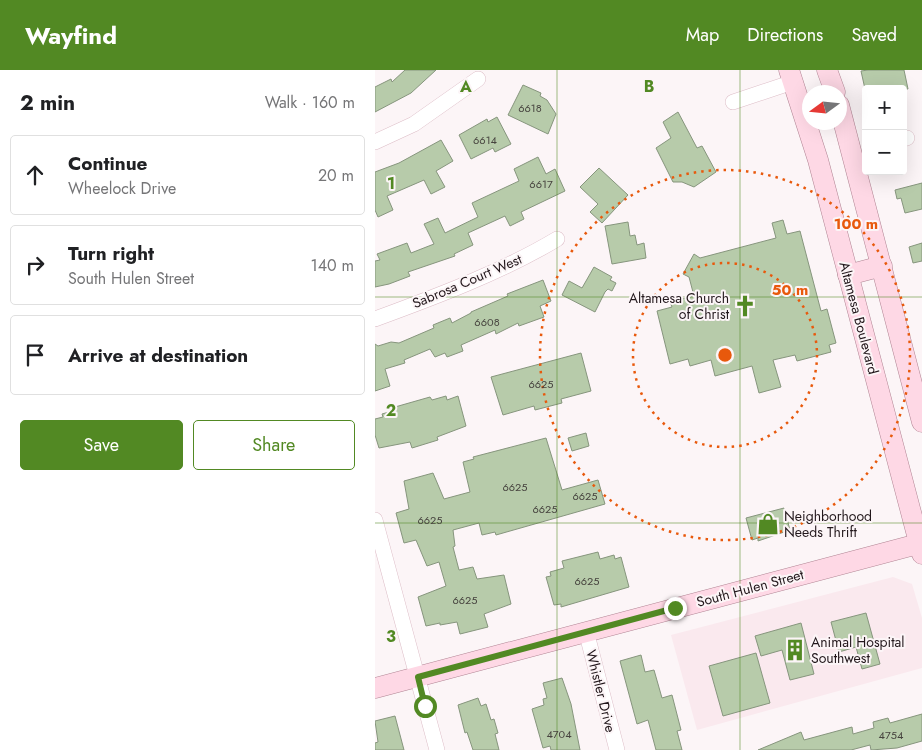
<!DOCTYPE html>
<html lang="en">
<head>
<meta charset="utf-8">
<style>
  body { margin:0; font-family:Jost,sans-serif; background:#f6f6f6; color:#202124 }
  .controls { position:absolute; right:15px; top:15px; display:grid; overflow:hidden; border-radius:5px; box-shadow:0 5px 20px #0002 }
  .controls button { width:45px; height:45px; display:grid; place-items:center; padding:0; border:0; border-bottom:1px solid #e0e0e0; background:#fff; color:#202124; font:25px sans-serif }
  .compass { position:absolute; left:427px; top:15px; width:45px; height:45px; border-radius:50%; background:#fff; box-shadow:0 5px 20px #0002; rotate:255deg }
  .stop { position:absolute; width:15px; height:15px; margin:-11px; border:4px solid #528923; border-radius:50%; background:#fff }
  .stop.end { background:#528923; border-color:#fff; box-shadow:0 1px 5px #0008 }
  .list { margin:0; padding:0; list-style:none }
  h2 { display:flex; justify-content:space-between; align-items:center; height:65px; margin:0; padding:0 20px; font-size:21px }
  h2 small { font-size:16px; font-weight:400; color:#757577 }
  .list li { display:grid; grid-template-columns:32px 1fr auto; gap:15px; align-items:center; box-sizing:border-box; height:80px; margin:0 10px 10px; padding:0 10px; border:1px solid #e0e0e0; border-radius:5px }
  .list b { display:block; font-size:19px; white-space:nowrap }
  .list p { margin:0; font-size:16px; white-space:nowrap; color:#757577 }
  .list em { font-size:16px; font-style:normal; color:#757577 }
  .actions { display:flex; gap:10px; padding:15px 20px }
  .actions a { flex:1; padding:11px 0; border:1px solid #528923; border-radius:5px; text-align:center; font-size:18px; color:#528923 }
  .actions .main { background:#528923; color:#fff }
  .icon { flex:none; width:28px; height:28px; fill:none; stroke:currentColor; stroke-width:2; stroke-linecap:round; stroke-linejoin:round }
  .map { position:relative; flex:none; width:547px; height:680px; overflow:hidden }
  header { display:flex; align-items:center; gap:30px; box-sizing:border-box; height:70px; padding:0 25px; background:#528923; color:#fff }
  header strong { font-size:24px }
  nav { display:flex; gap:28px; margin-inline-start:auto; font-size:18px }
  main { display:flex }
  aside { flex:1; background:#fff }
  .map>svg:first-child { display:block }
</style>
</head>
<body>
<header>
<strong>Wayfind</strong>
<nav><a>Map</a><a>Directions</a><a>Saved</a></nav>
</header>
<main>
<aside>
<h2>2 min<small>Walk · 160 m</small></h2>
<ul class="list">
<li><svg class="icon" aria-label="ahead" viewBox="0 0 24 24"><path d="M12 20V5M6 11l6-6 6 6"/></svg><div><b>Continue</b><p>Wheelock Drive</p></div><em>20 m</em></li>
<li><svg class="icon" aria-label="right" viewBox="0 0 24 24"><path d="M7 20v-9h11M14 6l5 5-5 5"/></svg><div><b>Turn right</b><p>South Hulen Street</p></div><em>140 m</em></li>
<li><svg class="icon" aria-label="arrive" viewBox="0 0 24 24"><path d="M6 21V4h12l-3 4 3 4H6"/></svg><div><b>Arrive at destination</b></div></li>
</ul>
<div class="actions"><a class="main">Save</a><a>Share</a></div>
</aside>
<div class="map">
<svg width="547" height="680" viewBox="0 0 547 680">
  <rect width="100%" height="100%" fill="#fcf5f7"/>
  <polygon fill="#fae9ee" points="518,507 537,514 547,548 547,598 322,660 296,565"/>
  <g fill="#b7cbaa" stroke="#86957d">
    <polygon points="30,0 61,0 36,23 0,42 0,17 16,9 17,12"/>
    <polygon points="493,0 529,0 533,19 490,19 486,1"/>
    <polygon points="148,15 166,23 165,26 172,30 181,44 173,64 133,45"/>
    <polygon points="303,42 322,78 327,76 341,102 319,117 307,112 298,112 281,78 296,68 288,52"/>
    <polygon points="122,47 136,74 120,82 118,78 96,89 84,65 112,49 113,52"/>
    <polygon points="66,70 78,91 61,101 70,117 56,124 49,110 12,126 18,140 3,147 0,140 0,102 24,93"/>
    <polygon points="163,87 171,104 180,99 190,121 146,142 149,149 135,156 130,146 93,163 98,175 79,184 80,186 33,202 35,206 14,214 0,217 0,191 5,190 2,184 32,173 36,183 59,174 49,154 63,148 70,163 103,147 97,133 144,111 139,99"/>
    <polygon points="224,98 253,125 227,153 215,142 223,134 205,117"/>
    <polygon points="547,113 547,139 530,143 526,128 522,129 520,120"/>
    <polygon points="408,150 412,164 425,161 446,241 452,239 461,273 454,275 456,282 422,291 420,285 398,290 406,317 384,323 377,296 340,306 336,290 315,296 313,289 295,294 282,241 297,237 295,232 319,226 314,207 308,204 319,184 325,188 401,168 397,153"/>
    <polygon points="253,152 255,166 260,165 262,175 269,173 271,188 237,194 230,156"/>
    <polygon points="547,173 547,191 538,193 534,177"/>
    <polygon points="219,197 237,207 235,210 241,213 237,221 233,219 230,222 220,242 187,225 194,211 207,218"/>
    <polygon points="168,210 176,231 165,236 169,247 144,256 143,253 121,264 120,260 86,275 88,281 72,287 70,283 60,287 55,279 29,290 30,293 10,299 15,316 0,321 0,274 3,276 16,272 24,273 59,258 58,255 75,248 77,253 96,243 96,242 133,226 132,224"/>
    <polygon points="206,283 216,321 186,329 187,333 160,340 159,336 128,345 116,307"/>
    <polygon points="71,326 72,330 83,326 91,356 62,367 63,370 37,378 35,372 4,378 0,365 0,349 8,347 7,344 21,340 20,337 55,327 57,330"/>
    <polygon points="211,363 214,376 197,381 193,368"/>
    <polygon points="171,368 187,420 223,410 230,434 121,465 120,462 107,465 104,453 78,460 80,476 78,477 84,500 98,497 102,509 129,505 136,534 109,544 113,557 85,564 82,552 65,555 65,553 51,556 43,527 71,516 64,492 52,496 41,470 29,473 21,443 34,439 29,411 58,403 69,429 95,422 88,392 99,389 98,387"/>
    <polygon points="409,438 415,460 383,471 383,468 377,470 371,448"/>
    <polygon points="223,482 225,489 239,485 240,489 246,487 254,517 186,537 186,534 179,535 171,507 176,506 175,502 189,498 187,491"/>
    <polygon points="491,543 505,594 487,599 481,577 464,582 456,552"/>
    <polygon points="426,553 439,604 415,610 407,580 386,586 380,566"/>
    <polygon points="381,583 395,633 348,646 334,596"/>
    <polygon points="266,585 270,602 279,600 287,628 297,625 306,660 302,661 307,680 281,680 273,650 262,654 245,591"/>
    <polygon points="187,608 196,634 205,680 176,680 175,676 168,678 157,639 169,635 168,629 172,628 168,613"/>
    <polygon points="103,628 106,636 111,634 116,650 119,649 123,663 120,664 124,680 98,680 92,662 90,663 83,635"/>
    <polygon points="547,644 547,671 522,678 496,680 495,675 476,680 383,680 426,662 429,670 477,657 478,664 499,658 498,652 513,648 515,653"/>
    <polygon points="20,646 29,680 0,680 0,673 3,672 0,651"/>
  </g>
  <g fill="none" stroke-linecap="round" stroke-linejoin="round">
    <g stroke="#ddbdc7" stroke-width="16">
      <g id="minor">
        <polyline points="358,32 418,12"/>
        <polyline points="528,69 532,68"/>
        <polyline points="0,72 39,54 103,9"/>
        <path d="M0,249C60,227 127,202 182,169"/>
        <polyline points="0,450 62,680"/>
        <polyline points="211,561 242,680"/>
      </g>
    </g>
    <g stroke="#b08493" stroke-width="21">
      <g id="major">
        <polyline points="414,0 443,90 547,484"/>
        <polyline points="452,0 460,22"/>
        <polyline points="464,35 547,352"/>
        <polyline points="473,205 507,196"/>
        <polyline points="0,618 547,473"/>
      </g>
    </g>
    <use href="#minor" stroke="#fff" stroke-width="15"/>
    <use href="#major" stroke="#fed8e5" stroke-width="20"/>
  </g>
  <g fill="none" stroke-linecap="round" stroke-linejoin="round">
    <polyline stroke="#528923" stroke-width="6" points="50,636 43,607 300,538"/>
  </g>
  <path fill="none" stroke="#528923" stroke-width="1" stroke-opacity="0.55" d="M182,0V680M365,0V680M0,227H547M0,453H547"/>
  <g fill="none" stroke="#e8590c" stroke-width="2.5" stroke-dasharray="2.5 5">
    <circle cx="350" cy="285" r="92"/>
    <circle cx="350" cy="285" r="185"/>
  </g>
  <defs>
    <g id="church-bare" transform="scale(1.725)"><path d="M-1.2-6h2.4v3.5h3.3v2.4h-3.3V6h-2.4V-.1h-3.3v-2.4h3.3Z" fill="#528923" stroke="#fcf5f7" stroke-width="2.5" paint-order="stroke"/></g>
    <g id="shop-bare" transform="scale(1.725)"><path d="M-5-2.5h2.3a2.7 3.5 0 0 1 5.4 0H5L5.5 6h-11ZM-1.5-2.5h3a1.5 2.3 0 0 0-3 0Z" fill="#528923" stroke="#fcf5f7" stroke-width="2.5" paint-order="stroke"/></g>
    <g id="building-bare" transform="scale(1.725)"><path d="M-4-6H4V6H1V3H-1V6H-4ZM-2.5-4.3h1.7v1.8h-1.7ZM.8-4.3h1.7v1.8H.8ZM-2.5-1h1.7V.8h-1.7ZM.8-1h1.7V.8H.8Z" fill="#528923" stroke="#fcf5f7" stroke-width="2.5" paint-order="stroke"/></g>
  </defs>
  <g fill-rule="evenodd">
    <use href="#church-bare" x="370" y="236"/>
    <use href="#shop-bare" x="393" y="454"/>
    <use href="#building-bare" x="420" y="580"/>
  </g>
  <g text-anchor="middle" stroke-width="4" stroke-linejoin="round" paint-order="stroke">
    <g font-size="11" fill="#47443f">
      <text x="155" y="42">6618</text>
      <text x="110" y="74">6614</text>
      <text x="166" y="118">6617</text>
      <text x="112" y="256">6608</text>
      <text x="166" y="318">6625</text>
      <text x="140" y="421">6625</text>
      <text x="210" y="430">6625</text>
      <text x="170" y="443">6625</text>
      <text x="55" y="454">6625</text>
      <text x="212" y="515">6625</text>
      <text x="90" y="534">6625</text>
      <text x="184" y="668">4704</text>
      <text x="516" y="669">4754</text>
    </g>
    <g font-size="14" fill="#22171b" stroke="#fcf5f7">
      <text transform="translate(92 211) rotate(-23)" y="5">Sabrosa Court West</text>
      <text transform="translate(484 248) rotate(75)" y="5">Altamesa Boulevard</text>
      <text transform="translate(375 518) rotate(-15)" y="5">South Hulen Street</text>
      <text transform="translate(226 621) rotate(76)" y="5">Whistler Drive</text>
    </g>
    <g font-size="14" fill="#22171b" stroke="#fcf5f7" text-anchor="start">
      <text x="354" y="233" text-anchor="end">Altamesa Church<tspan x="354" dy="16">of Christ</tspan></text>
      <text x="409" y="451">Neighborhood<tspan x="409" dy="16">Needs Thrift</tspan></text>
      <text x="436" y="577">Animal Hospital<tspan x="436" dy="16">Southwest</tspan></text>
    </g>
  </g>
  <g font-size="16" text-anchor="middle" font-weight="bold" fill="#528923" stroke="#fcf5f7" stroke-width="4" stroke-linejoin="round" paint-order="stroke">
    <text x="91" y="22">A</text>
    <text x="274" y="22">B</text>
    <text x="16" y="119">1</text>
    <text x="16" y="346">2</text>
    <text x="16" y="572">3</text>
  </g>
  <circle cx="350" cy="285" r="8" fill="#e8590c" stroke="#fcf5f7" stroke-width="2.5"/>
  <g font-size="15" text-anchor="middle" font-weight="bold" fill="#e8590c" stroke="#fcf5f7" stroke-width="4" stroke-linejoin="round" paint-order="stroke">
    <text x="481" y="159">100 m</text>
    <text x="415" y="225">50 m</text>
  </g>
</svg>
<div class="controls">
<button>+</button>
<button>−</button>
</div>
<svg class="compass" viewBox="-18 -18 36 36"><path d="M0-13l5 13h-10z" fill="#e53935"/><path d="M0 13l5-13h-10z" fill="#757577"/></svg>
<div class="stop" style="left:50px;top:636px"></div>
<div class="stop end" style="left:300px;top:538px"></div>
</div>
</main>
</body>
</html>
